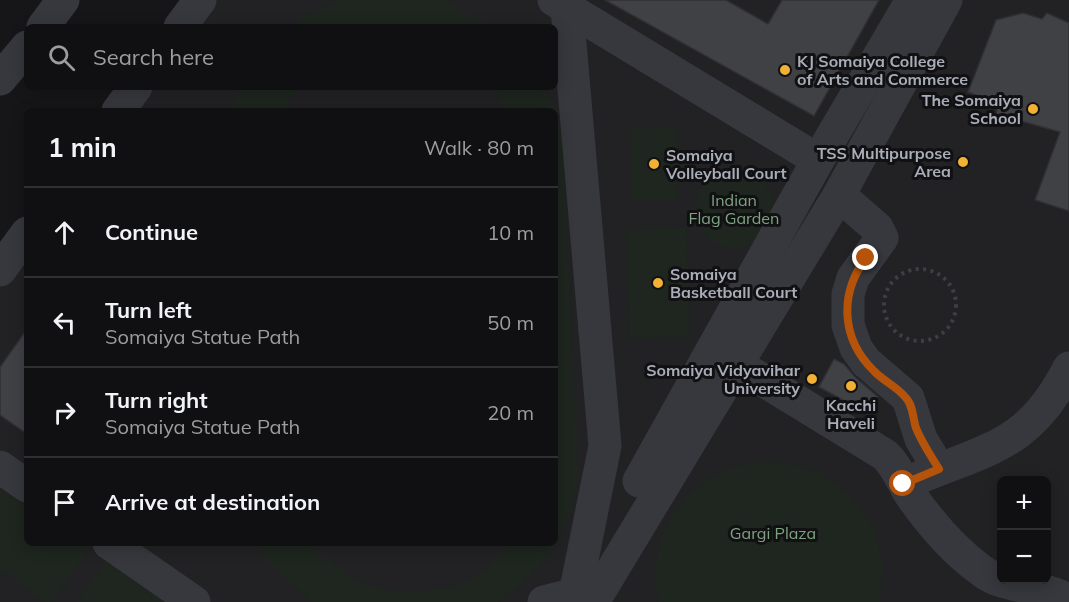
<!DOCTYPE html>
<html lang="en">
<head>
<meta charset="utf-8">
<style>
  body { margin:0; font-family:Mulish,sans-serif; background:#19191b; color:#f1f3f6 }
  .controls { position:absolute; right:18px; bottom:18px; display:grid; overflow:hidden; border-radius:9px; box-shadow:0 3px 15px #0003 }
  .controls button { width:54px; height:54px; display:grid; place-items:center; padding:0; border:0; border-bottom:2px solid #303032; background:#101012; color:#f1f3f6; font:30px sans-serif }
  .stop { position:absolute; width:18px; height:18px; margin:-14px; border:4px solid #b45309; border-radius:50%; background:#fff }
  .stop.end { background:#b45309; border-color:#fff; box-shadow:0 2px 6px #0008 }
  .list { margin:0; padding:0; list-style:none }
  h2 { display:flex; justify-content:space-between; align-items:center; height:78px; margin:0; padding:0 24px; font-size:26px }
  h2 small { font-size:20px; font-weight:400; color:#9c9d9f }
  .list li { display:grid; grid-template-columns:39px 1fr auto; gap:18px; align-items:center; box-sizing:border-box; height:90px; padding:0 24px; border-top:2px solid #303032 }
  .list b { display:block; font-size:22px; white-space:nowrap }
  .list p { margin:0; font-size:20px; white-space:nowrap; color:#9c9d9f }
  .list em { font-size:20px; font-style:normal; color:#9c9d9f }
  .icon { flex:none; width:33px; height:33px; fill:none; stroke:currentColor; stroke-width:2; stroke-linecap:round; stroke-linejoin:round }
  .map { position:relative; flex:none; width:1069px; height:602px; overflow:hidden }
  .search { position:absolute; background:#101012; box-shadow:0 3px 15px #0003; left:24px; top:24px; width:534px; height:66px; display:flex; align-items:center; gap:15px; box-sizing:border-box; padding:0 21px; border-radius:9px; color:#9c9d9f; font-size:22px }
  .panel { position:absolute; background:#101012; box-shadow:0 3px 15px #0003; left:24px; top:108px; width:534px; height:438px; border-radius:9px }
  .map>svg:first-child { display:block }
</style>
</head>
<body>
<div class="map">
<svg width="1069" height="602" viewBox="0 0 1069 602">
  <rect width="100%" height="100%" fill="#161618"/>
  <path fill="#222225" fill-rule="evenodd" d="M207,0H1069V602H0V278L27,241V543H555V111H124L142,87H555V27H187ZM1002,480H1046V580H1002Z"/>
  <g fill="#1e261f">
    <polygon points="339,0 445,0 490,27 289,27 300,18"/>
    <polygon points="239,87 300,87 283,111 233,111 234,96"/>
    <polygon points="491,87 544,87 556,111 562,133 578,474 573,509 554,549 525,582 498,602 312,602 270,565 255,543 306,543 354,580 381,589 410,592 450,587 466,581 488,567 512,543 555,543 555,111 507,111"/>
    <polygon points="677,128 678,199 632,200 630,129"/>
    <circle cx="734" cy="209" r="39"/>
    <polygon points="686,227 690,337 630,339 626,230"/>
    <path d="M781,461L819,472L851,495L874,528L883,566L880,602H658C647,537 677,486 740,465C752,461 768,462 781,461Z"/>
    <polygon points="0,488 27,507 27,543 77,543 88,551 51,602 45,602 0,569"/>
    <polygon points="112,553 181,602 77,602"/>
  </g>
  <g fill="#404145" stroke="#303034" stroke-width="1.5">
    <polygon points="605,0 726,0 768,24 782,0 879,0 814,116"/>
    <polygon points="1023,13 1042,19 1047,13 1069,23 1069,211 1035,200 1060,132 996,114 998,104 968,92 996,20"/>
    <polygon points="27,329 27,434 0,415 0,367"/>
    <polygon points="834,359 844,364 854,376 878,397 868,414 819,387"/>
  </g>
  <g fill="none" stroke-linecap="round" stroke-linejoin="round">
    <circle stroke="#3d3f44" stroke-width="4" stroke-dasharray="3 4.5" stroke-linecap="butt" cx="920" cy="305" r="36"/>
    <g stroke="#37383d" stroke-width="33">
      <polyline points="554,0 818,160"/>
      <polyline points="43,27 63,0"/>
      <polyline points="180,27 200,0"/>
      <polyline points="0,79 27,47"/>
      <polyline points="118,111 136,87"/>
      <polyline points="839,195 877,228 882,238 853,278 848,294 848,325 856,348 866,362 908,398 921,439 939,469"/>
      <polyline points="0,270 27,233"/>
      <path d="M735,363L885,455C897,466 901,480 910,494C930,523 953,550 982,571C1007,590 1043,584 1069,601"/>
      <polyline points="0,467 27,486"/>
      <path d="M918,478C990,448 1030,445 1069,368"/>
      <polyline points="639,481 818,160 912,0"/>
      <polyline points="109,543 194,602"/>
      <polyline points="544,602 575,594 605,446 567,9"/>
      <polyline points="593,602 839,195 946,0"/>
    </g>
  </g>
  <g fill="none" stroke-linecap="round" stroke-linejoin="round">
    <path stroke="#b45309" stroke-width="8" d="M866,258C839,294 841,339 874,371C883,381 898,387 906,398C913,405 913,419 916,428C922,443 931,456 939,469L903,484"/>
  </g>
  <g fill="#f2b134" stroke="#111113" stroke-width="2">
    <circle cx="785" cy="70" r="6"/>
    <circle cx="1033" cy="109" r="6"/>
    <circle cx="963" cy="162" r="6"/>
    <circle cx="654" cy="164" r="6"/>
    <circle cx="658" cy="283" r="6"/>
    <circle cx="812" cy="379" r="6"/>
    <circle cx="851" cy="386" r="6"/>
  </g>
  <g text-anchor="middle" stroke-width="6" stroke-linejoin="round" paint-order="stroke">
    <g font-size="16" font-weight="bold" fill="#a8adb8" stroke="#111113" text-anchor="start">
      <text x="797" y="67">KJ Somaiya College<tspan x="797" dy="18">of Arts and Commerce</tspan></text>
      <text x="1021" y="106" text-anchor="end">The Somaiya<tspan x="1021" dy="18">School</tspan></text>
      <text x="951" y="159" text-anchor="end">TSS Multipurpose<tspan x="951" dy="18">Area</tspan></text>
      <text x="666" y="161">Somaiya<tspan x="666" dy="18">Volleyball Court</tspan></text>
      <text x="670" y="280">Somaiya<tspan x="670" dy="18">Basketball Court</tspan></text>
      <text x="800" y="376" text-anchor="end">Somaiya Vidyavihar<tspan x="800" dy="18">University</tspan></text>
      <text x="851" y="411" text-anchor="middle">Kacchi<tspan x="851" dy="18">Haveli</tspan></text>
    </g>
    <g font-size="16" fill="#7fa381" stroke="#111113">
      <text x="734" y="206">Indian<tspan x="734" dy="18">Flag Garden</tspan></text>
      <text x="773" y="539">Gargi Plaza</text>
    </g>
  </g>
</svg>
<div class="controls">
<button>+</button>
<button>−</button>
</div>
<div class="stop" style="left:903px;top:484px"></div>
<div class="stop end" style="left:866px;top:258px"></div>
<div class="search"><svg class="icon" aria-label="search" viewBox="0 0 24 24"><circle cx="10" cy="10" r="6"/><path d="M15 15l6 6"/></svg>Search here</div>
<section class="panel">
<h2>1 min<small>Walk · 80 m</small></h2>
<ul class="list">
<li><svg class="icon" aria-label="ahead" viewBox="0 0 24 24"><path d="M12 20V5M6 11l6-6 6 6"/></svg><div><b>Continue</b></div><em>10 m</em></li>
<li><svg class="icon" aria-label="left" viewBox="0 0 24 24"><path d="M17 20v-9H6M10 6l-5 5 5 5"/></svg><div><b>Turn left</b><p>Somaiya Statue Path</p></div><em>50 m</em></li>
<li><svg class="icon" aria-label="right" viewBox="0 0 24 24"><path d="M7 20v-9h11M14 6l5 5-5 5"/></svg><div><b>Turn right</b><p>Somaiya Statue Path</p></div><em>20 m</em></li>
<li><svg class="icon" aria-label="arrive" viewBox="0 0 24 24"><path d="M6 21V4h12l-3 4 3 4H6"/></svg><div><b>Arrive at destination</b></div></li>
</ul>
</section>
</div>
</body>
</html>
